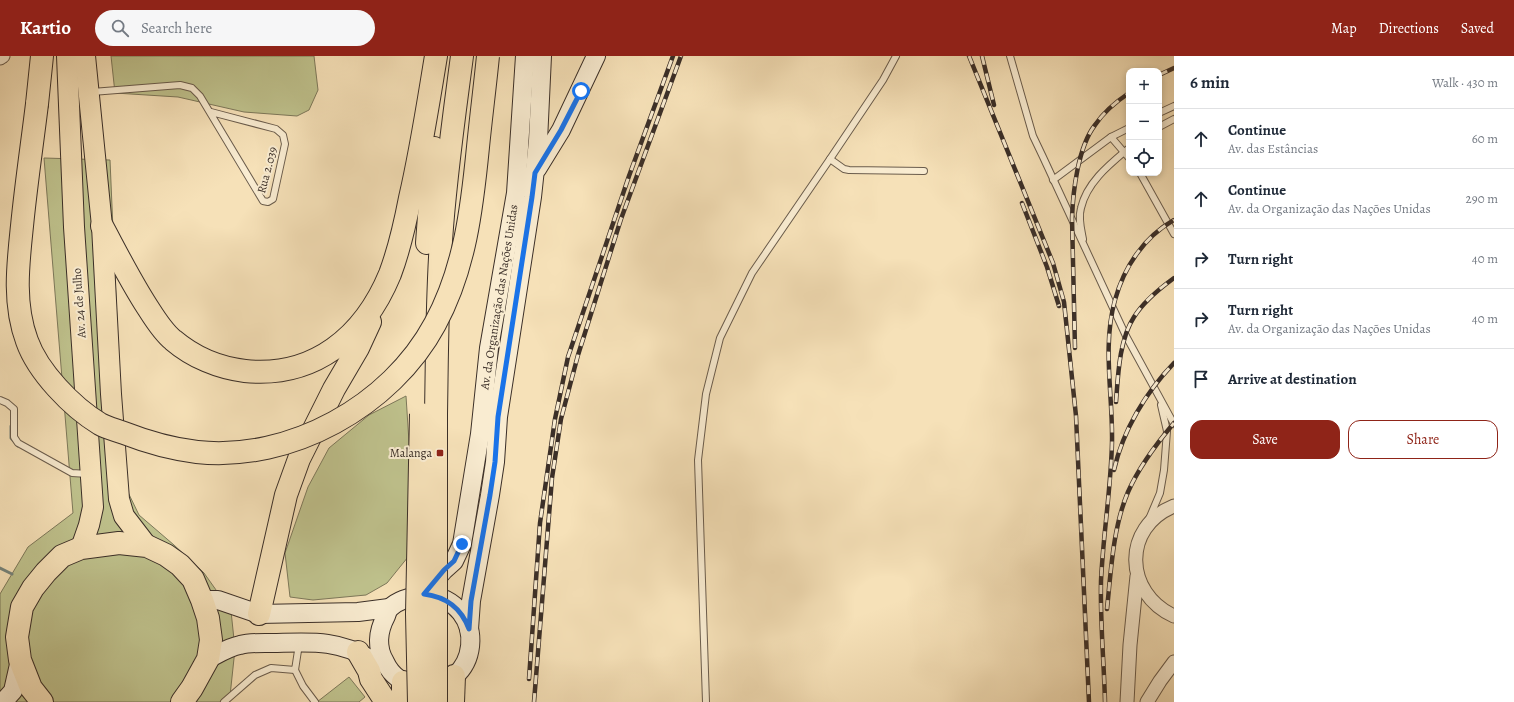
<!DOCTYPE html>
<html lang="en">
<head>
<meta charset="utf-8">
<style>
  body { margin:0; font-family:Alegreya,serif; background:#f6f6f7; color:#1f2937 }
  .controls { position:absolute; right:12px; top:12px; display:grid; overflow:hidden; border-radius:8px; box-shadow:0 2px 6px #0003 }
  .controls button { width:36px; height:36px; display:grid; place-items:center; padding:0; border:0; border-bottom:1px solid #e0e1e3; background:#fff; color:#1f2937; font:20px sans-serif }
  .stop { position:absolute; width:12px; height:12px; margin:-9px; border:3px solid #1a73e8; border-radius:50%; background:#fff }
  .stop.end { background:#1a73e8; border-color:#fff; box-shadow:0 1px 4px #0008 }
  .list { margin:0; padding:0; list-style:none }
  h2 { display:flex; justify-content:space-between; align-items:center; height:52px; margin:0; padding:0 16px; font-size:17px }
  h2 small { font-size:13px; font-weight:400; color:#747a83 }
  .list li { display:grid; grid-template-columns:26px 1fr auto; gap:12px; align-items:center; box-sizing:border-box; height:60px; padding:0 16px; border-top:1px solid #e0e1e3 }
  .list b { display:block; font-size:15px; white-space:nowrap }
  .list p { margin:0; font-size:13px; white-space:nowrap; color:#747a83 }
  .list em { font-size:13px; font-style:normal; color:#747a83 }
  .actions { display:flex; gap:8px; padding:12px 16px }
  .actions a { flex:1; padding:9px 0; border:1px solid #8f2418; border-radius:12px; text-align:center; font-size:14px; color:#8f2418 }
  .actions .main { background:#8f2418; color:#fff }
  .icon { flex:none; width:22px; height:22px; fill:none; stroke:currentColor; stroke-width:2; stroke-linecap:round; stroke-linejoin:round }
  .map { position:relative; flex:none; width:1174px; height:646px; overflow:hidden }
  header { display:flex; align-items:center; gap:24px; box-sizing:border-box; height:56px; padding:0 20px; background:#8f2418; color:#fff }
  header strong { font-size:19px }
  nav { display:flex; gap:22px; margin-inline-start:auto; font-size:14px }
  .search { width:280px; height:36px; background:#f6f6f7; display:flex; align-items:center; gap:10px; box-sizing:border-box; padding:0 14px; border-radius:22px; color:#747a83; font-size:15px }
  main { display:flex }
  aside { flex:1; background:#fff }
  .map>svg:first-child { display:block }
</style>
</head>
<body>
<header>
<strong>Kartio</strong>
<div class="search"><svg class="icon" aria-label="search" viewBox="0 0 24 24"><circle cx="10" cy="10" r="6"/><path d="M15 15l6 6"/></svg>Search here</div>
<nav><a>Map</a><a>Directions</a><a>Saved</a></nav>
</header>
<main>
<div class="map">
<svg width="1174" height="646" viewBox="0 0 1174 646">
  <rect width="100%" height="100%" fill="#f6e1b8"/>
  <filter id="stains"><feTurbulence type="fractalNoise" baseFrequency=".005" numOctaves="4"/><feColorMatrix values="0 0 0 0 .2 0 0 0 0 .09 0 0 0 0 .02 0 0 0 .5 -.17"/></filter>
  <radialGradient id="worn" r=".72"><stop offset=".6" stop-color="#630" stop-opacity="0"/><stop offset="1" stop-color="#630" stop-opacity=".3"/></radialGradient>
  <g fill="#bfc28d" stroke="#7d785a">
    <polygon points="111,0 314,0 318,34 309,54 297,60 244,56 178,41 115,37"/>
    <polygon points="44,102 110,104 124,428 139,459 174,489 204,517 231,555 235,593 230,640 227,646 0,646 0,538 28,491 73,457"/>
    <polygon points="406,340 411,417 408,501 387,527 366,539 313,544 290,541 285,497 308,431 329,392 369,359"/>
    <polygon points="349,621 365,641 359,646 317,646"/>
  </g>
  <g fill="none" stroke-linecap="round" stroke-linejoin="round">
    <g stroke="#76847c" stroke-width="3">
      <polyline points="11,370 11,382 18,390"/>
      <polyline points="0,512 12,518"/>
    </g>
    <g stroke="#6a5c4c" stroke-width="8">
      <g id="lane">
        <polyline points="1010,0 1033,80 1043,101 1126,280 1174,368"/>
        <polyline points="92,36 180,29 192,32 200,40 263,145 268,146 273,143 285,88 283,79 276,73 211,56"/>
        <polyline points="1159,57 1174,50"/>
        <polyline points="1159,71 1174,63"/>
        <polyline points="1111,81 1129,102"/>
        <polyline points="830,103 844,113 849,114 924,115"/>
        <polyline points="1140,117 1174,178"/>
        <polyline points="1053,124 1111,81 1129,72"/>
        <path d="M1083,183C1081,173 1078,162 1081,152C1087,126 1110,108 1129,92"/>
        <polyline points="0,344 7,347 14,353 14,381 18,387 72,417 88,418"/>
        <polyline points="1149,463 1160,437 1164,414 1167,375 1161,349"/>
        <polyline points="295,614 303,630 315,646"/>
        <polyline points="224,646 255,619 271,612 295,614 299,588"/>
        <polyline points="706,646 698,404 706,338 720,282 752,217 830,103 883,24 896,0"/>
      </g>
    </g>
    <g stroke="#6a5c4c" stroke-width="15">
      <g id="street">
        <polyline points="0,2 3,0"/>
        <path d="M1174,450C1122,471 1124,537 1174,560"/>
        <polyline points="1127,646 1130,589 1137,520"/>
        <polyline points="1147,646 1160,625 1174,606"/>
      </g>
    </g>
    <g stroke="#3b2f28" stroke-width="20">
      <g id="secondary">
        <polyline points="537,113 561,74 596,0"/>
        <polyline points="430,530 444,514 454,505 462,488 480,378 489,292 516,137 525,0"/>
        <path d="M424,538C493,545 480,638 418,630C403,628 391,619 385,606C376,591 378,575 386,560C387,557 388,554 390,552C399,543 412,541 424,538Z"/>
        <polyline points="202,544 218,544 259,558 358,556 389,552"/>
        <polyline points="469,573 471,545 490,439 495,406 498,361 532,141 538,85 542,0"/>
        <path d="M208,603C218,598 229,591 240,589C252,586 265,587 277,587C313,586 338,584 370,603"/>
        <polyline points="3,646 13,635 20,604"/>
      </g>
    </g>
    <g stroke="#3b2f28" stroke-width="22">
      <g id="primary">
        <polyline points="67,0 74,171 93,451 89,469 81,492"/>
        <polyline points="85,0 102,170 111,338 119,443 124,460 147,490"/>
      </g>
    </g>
    <g stroke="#3b2f28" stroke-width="24">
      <g id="highway">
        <polyline points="37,48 42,0"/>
        <path d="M102,170C117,198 131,226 148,252C155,263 163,276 173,284C193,301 219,312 245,315C314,322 364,281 390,218C399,194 405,168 410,142C421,95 428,48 436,0"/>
        <polyline points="427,187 434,92"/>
        <path d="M436,358C437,301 437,242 441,185C445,123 454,61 462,0"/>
        <polyline points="259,558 286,439 299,403 334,333 358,292 370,266"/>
        <polyline points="358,596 369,615 371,623 386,646"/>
        <polyline points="42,646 31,632 20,604 17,581 22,551 33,532 46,516 62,500 81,492 119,487 147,490 166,499 180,509 193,523 202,544 208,562 211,584 208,603 192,632 182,646"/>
        <polyline points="403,646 403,626"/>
        <polyline points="453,646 454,620"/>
      </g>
    </g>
    <use href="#lane" stroke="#f9ecd1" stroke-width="6"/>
    <use href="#street" stroke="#f9ecd1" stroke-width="13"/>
    <use href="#secondary" stroke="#f9ecd1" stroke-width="18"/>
    <use href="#primary" stroke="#f6e1b8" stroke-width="20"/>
    <use href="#highway" stroke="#f6e1b8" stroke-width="22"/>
    <g stroke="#3b2f28" stroke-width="4.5">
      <g id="rail">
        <polyline points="969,0 1053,207 1064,246 1076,360 1089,646"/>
        <polyline points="982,0 994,49"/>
        <polyline points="1159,19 1174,12"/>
        <polyline points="1022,147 1047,211 1059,250"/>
        <path d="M1075,292L1072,162C1073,135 1078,91 1095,69C1103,57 1117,45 1129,37"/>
        <path d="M1116,346C1118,320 1119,284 1134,261C1144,245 1159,233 1174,222"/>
        <path d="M1114,414C1123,374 1146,336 1174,307"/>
        <path d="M1107,553C1111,515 1113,471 1128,436C1139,411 1157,387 1174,367"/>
        <polyline points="529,623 540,467 555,363 568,301 629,120 673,0"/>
        <polyline points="534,646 552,422 561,363 578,299 621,163 681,0"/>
        <path d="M1105,646C1104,606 1100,565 1101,525C1103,479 1111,433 1112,386C1113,339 1102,290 1115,244C1124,211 1144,181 1174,164"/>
      </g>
    </g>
    <use href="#rail" stroke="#f9ecd1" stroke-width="3" stroke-dasharray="9" stroke-linecap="butt"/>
    <g stroke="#3b2f28" stroke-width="24" stroke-linecap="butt">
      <g id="highway-bridge">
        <path d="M37,48C32,89 26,129 22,170C18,208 13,248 27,285C38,316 72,351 100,368C107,372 116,374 124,377C147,386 172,393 197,396C290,406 391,350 435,268C465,213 472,152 478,91C481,61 485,30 488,0"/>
        <polyline points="419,646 417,558 421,358"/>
        <polyline points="436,646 436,358"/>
      </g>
    </g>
    <use href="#highway-bridge" stroke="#f6e1b8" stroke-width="22"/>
  </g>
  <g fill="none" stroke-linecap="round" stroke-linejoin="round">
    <path stroke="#1a73e8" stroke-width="5" d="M462,488L454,505L444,514L424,538C446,541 461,551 469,573L471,545L490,439L495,406L498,361L532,141L535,117L561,74L581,35"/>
  </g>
  <rect fill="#8f2418" stroke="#f9ecd1" stroke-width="1.5" x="436" y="393" width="8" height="8" rx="2"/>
  <g text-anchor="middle" stroke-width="4" stroke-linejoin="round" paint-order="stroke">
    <g font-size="12" fill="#3b2f28" stroke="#f9ecd1">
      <text transform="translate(267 114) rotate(-75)" y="4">Rua 2.039</text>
      <text transform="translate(499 241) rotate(-81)" y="4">Av. da Organização das Nações Unidas</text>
      <text transform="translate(79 247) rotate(-94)" y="4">Av. 24 de Julho</text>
    </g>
    <g font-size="12" fill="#3b2f28" stroke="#f9ecd1" text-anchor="end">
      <text x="432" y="401">Malanga</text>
    </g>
  </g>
  <rect width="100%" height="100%" filter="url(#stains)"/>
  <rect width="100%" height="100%" fill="url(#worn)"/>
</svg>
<div class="controls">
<button>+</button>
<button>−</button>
<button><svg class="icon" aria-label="locate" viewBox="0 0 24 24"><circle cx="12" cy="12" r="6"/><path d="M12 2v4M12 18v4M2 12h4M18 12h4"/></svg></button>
</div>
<div class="stop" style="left:581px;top:35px"></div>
<div class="stop end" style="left:462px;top:488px"></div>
</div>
<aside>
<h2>6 min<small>Walk · 430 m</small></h2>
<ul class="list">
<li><svg class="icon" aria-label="ahead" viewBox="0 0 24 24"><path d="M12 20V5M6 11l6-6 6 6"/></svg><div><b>Continue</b><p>Av. das Estâncias</p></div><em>60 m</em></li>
<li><svg class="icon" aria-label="ahead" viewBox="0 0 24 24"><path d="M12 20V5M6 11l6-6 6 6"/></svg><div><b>Continue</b><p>Av. da Organização das Nações Unidas</p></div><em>290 m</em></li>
<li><svg class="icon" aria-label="right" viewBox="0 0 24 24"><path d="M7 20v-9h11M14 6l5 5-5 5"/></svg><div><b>Turn right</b></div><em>40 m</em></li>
<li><svg class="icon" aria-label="right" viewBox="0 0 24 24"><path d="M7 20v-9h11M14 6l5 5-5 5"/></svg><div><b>Turn right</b><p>Av. da Organização das Nações Unidas</p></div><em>40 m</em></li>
<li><svg class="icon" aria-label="arrive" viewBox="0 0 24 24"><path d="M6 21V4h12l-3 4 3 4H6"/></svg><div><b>Arrive at destination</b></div></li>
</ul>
<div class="actions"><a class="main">Save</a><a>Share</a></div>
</aside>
</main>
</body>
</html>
